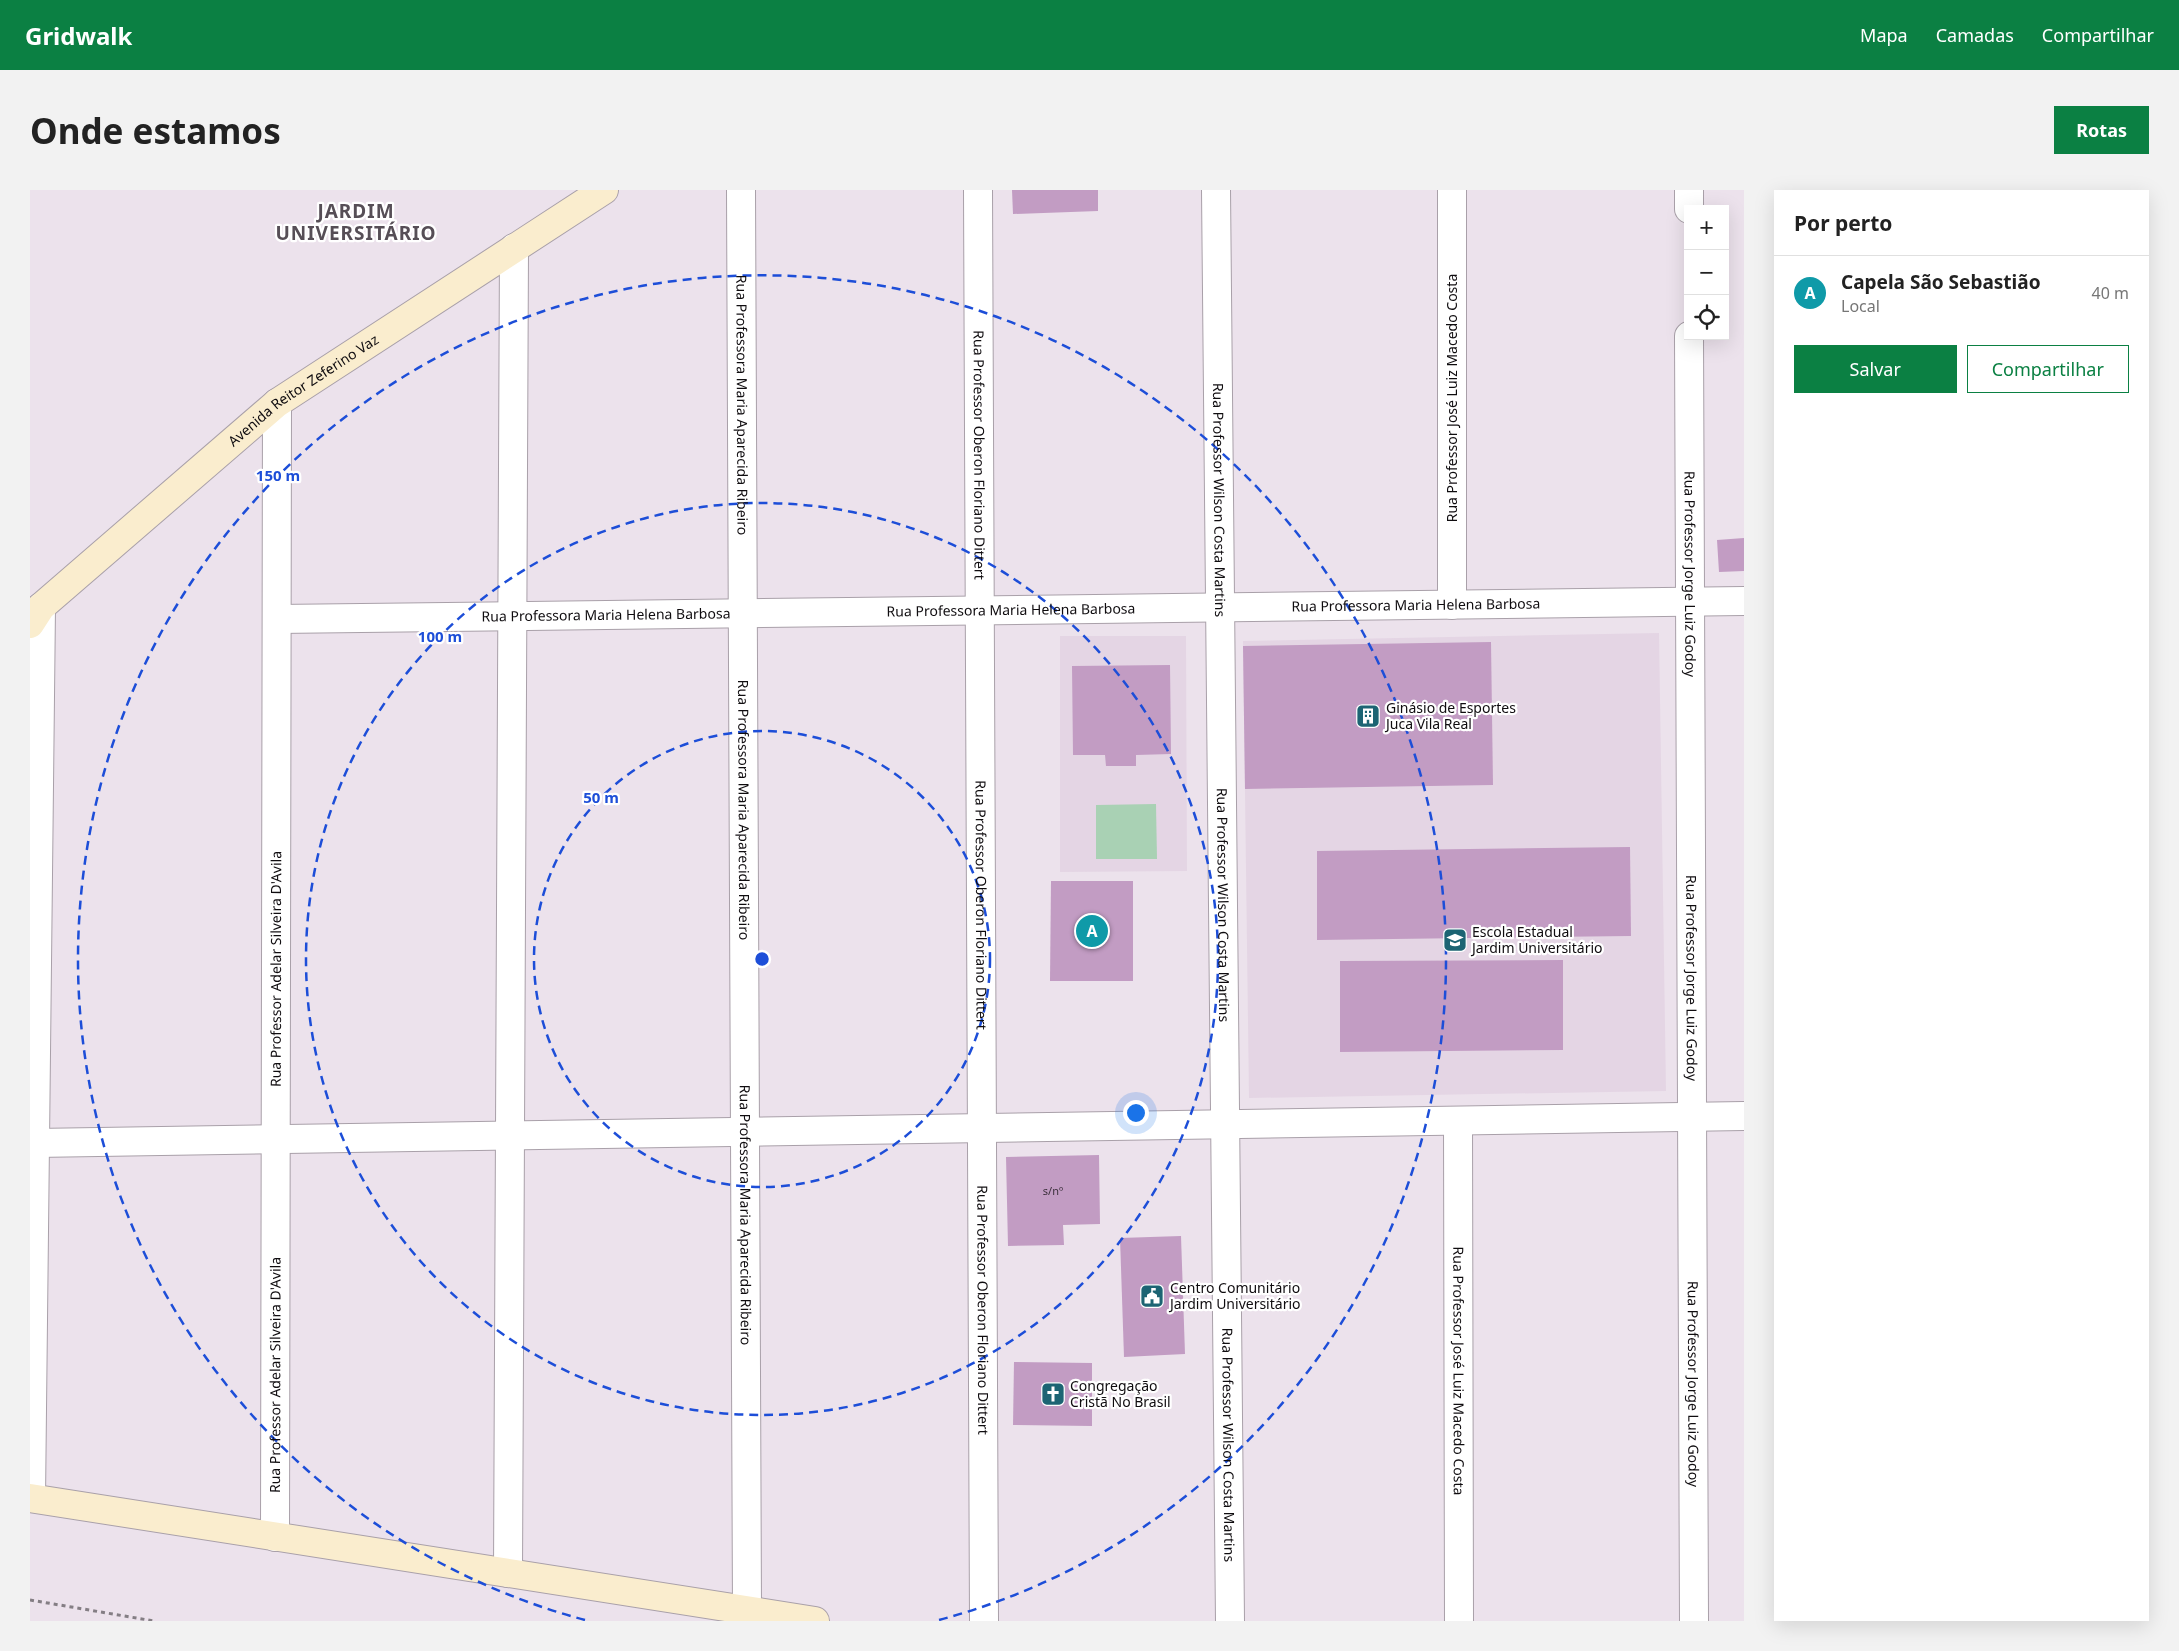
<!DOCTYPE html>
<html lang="pt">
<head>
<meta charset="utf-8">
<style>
  body { margin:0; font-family:"Noto Sans",sans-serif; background:#f2f2f2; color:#222 }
  .controls { position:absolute; right:15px; top:15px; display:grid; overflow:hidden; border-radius:0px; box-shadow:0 5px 20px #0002 }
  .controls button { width:45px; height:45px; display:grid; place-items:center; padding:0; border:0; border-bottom:1px solid #e0e0e0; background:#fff; color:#222; font:25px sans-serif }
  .you { position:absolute; left:1105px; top:922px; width:18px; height:18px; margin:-12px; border:4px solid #fff; border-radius:50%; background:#1a73e8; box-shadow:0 0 0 8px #1a73e833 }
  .badge { display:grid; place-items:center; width:32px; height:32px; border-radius:50%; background:#0b8043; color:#fff; font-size:16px; font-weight:700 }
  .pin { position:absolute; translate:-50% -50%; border:2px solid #fff; box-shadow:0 1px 5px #0006 }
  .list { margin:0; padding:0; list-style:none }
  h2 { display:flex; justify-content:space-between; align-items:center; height:65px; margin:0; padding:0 20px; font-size:21px }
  h2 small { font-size:16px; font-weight:400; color:#767676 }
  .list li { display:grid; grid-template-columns:32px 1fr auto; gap:15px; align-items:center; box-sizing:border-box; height:75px; padding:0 20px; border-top:1px solid #e0e0e0 }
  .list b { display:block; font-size:19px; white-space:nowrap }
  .list p { margin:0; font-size:16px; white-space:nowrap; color:#767676 }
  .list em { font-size:16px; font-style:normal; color:#767676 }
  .actions { display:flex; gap:10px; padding:15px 20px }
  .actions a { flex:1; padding:11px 0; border:1px solid #0b8043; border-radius:0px; text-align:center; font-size:18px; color:#0b8043 }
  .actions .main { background:#0b8043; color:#fff }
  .icon { flex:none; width:28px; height:28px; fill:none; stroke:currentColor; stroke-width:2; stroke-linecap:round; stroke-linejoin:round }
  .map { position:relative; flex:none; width:1714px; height:1431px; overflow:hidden; border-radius:0px }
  header { display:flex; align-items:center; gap:30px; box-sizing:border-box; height:70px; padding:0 25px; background:#0b8043; color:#fff }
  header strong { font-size:24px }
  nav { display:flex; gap:28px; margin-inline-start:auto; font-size:18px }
  .intro { display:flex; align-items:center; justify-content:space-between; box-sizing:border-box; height:120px; padding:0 30px }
  h1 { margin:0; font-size:35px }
  .button { padding:12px 22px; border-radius:0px; background:#0b8043; color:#fff; font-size:18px; font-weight:700 }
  main { display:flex; gap:30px; padding:0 30px }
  aside { flex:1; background:#fff; border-radius:0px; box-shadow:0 5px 20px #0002 }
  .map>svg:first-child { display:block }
</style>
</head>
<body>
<header>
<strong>Gridwalk</strong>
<nav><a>Mapa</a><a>Camadas</a><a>Compartilhar</a></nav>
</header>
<div class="intro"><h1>Onde estamos</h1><a class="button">Rotas</a></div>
<main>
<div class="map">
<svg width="1714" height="1431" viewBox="0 0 1714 1431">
  <rect width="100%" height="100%" fill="#ece2ec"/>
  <g fill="#e4d5e4">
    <polygon points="1629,443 1636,901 1219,908 1213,451"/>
    <polygon points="1030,446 1156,446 1157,681 1030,682"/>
  </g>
  <polygon fill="#a9d1b4" points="1126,614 1127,669 1066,669 1066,615"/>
  <g fill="#c29cc3">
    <polygon points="982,0 1068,0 1068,21 983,24"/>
    <polygon points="1714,348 1714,381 1689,382 1687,350"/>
    <polygon points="1461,452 1463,595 1215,599 1213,456"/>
    <polygon points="1140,475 1141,564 1106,565 1106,576 1076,576 1075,565 1043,565 1042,476"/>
    <polygon points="1600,657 1601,746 1287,750 1287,661"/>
    <polygon points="1021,691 1103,691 1103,791 1020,791"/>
    <polygon points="1533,770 1533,860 1310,862 1310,771"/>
    <polygon points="1069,965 1070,1034 1033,1035 1034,1055 978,1056 976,967"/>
    <polygon points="1151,1046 1155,1164 1094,1167 1090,1048"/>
    <polygon points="984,1172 1062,1173 1062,1236 983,1235"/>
  </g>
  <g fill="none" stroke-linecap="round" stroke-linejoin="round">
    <g stroke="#a9a0a9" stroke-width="30">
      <g id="street">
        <path id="s1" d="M711,0L717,1420"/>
        <path id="s2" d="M948,0L954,1431"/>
        <path id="s3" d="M1186,0L1200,1431"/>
        <polyline points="1422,0 1422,415"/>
        <polyline points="1659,0 1659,19"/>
        <path id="s4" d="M1659,146L1664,1431"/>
        <path id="s5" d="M247,429L1714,411"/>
        <path id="s6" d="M1428,931L1429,1431"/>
        <polyline points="5,953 1714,926"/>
        <polyline points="1,1308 11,417"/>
        <path id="s7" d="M245,1347L247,213"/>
        <polyline points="478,1383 484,58"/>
      </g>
    </g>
    <g stroke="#a9a0a9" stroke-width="30">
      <g id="secondary">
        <path id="s8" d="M0,434L11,417L247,213L574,0"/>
        <polyline points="0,1308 785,1431"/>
      </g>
    </g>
    <polyline stroke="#847e84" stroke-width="3" stroke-dasharray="4 4" stroke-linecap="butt" points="0,1410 124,1431"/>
    <use href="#street" stroke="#fff" stroke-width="28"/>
    <use href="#secondary" stroke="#faedce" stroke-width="28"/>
  </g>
  <g fill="none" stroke="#1d4ed8" stroke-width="2.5" stroke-dasharray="9 6">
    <circle cx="732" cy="769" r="228"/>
    <circle cx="732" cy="769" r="456"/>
    <path d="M555 1430A684 684 0 1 1 909 1430"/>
  </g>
  <defs>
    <g id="building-square" transform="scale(1.25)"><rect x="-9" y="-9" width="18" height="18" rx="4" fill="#1c6473" stroke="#fff"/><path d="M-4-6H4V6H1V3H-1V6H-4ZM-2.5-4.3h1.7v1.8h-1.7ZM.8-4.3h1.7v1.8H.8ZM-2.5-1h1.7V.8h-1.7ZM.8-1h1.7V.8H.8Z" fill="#fff"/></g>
    <g id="school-square" transform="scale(1.25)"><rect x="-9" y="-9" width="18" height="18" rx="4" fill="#1c6473" stroke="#fff"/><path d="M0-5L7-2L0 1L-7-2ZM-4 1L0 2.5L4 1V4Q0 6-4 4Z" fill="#fff"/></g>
    <g id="civic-square" transform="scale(1.25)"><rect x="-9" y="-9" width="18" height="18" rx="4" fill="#1c6473" stroke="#fff"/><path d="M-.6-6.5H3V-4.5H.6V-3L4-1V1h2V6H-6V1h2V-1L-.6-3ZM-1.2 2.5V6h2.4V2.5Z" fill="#fff"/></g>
    <g id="church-square" transform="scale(1.25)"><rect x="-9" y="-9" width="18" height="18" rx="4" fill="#1c6473" stroke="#fff"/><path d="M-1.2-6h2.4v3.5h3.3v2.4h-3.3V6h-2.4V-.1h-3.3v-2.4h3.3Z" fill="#fff"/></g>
  </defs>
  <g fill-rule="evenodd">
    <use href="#building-square" x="1338" y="526"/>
    <use href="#school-square" x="1425" y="750"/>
    <use href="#civic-square" x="1122" y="1106"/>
    <use href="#church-square" x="1023" y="1204"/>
  </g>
  <g text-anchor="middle" stroke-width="4.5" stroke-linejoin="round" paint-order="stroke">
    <g font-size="11" fill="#3c303c">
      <text x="1023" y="1005">s/nº</text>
    </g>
    <g font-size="14" fill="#0f0c0f" stroke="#fff">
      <text dy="5" stroke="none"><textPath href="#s8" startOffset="361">Avenida Reitor Zeferino Vaz</textPath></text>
      <text transform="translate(1422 208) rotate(-90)" y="5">Rua Professor José Luiz Macedo Costa</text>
      <text dy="5" stroke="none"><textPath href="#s1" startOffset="215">Rua Professora Maria Aparecida Ribeiro</textPath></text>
      <text dy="5" stroke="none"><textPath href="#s2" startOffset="265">Rua Professor Oberon Floriano Dittert</textPath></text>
      <text dy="5" stroke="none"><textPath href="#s3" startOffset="310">Rua Professor Wilson Costa Martins</textPath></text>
      <text dy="5" stroke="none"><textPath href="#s4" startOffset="238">Rua Professor Jorge Luiz Godoy</textPath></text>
      <text dy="5" stroke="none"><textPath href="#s5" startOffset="1139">Rua Professora Maria Helena Barbosa</textPath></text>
      <text dy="5" stroke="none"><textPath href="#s5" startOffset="734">Rua Professora Maria Helena Barbosa</textPath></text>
      <text dy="5" stroke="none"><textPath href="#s5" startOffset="329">Rua Professora Maria Helena Barbosa</textPath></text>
      <text dy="5" stroke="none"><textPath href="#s1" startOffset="620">Rua Professora Maria Aparecida Ribeiro</textPath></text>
      <text dy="5" stroke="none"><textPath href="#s3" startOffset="715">Rua Professor Wilson Costa Martins</textPath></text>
      <text dy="5" stroke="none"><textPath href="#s2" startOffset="715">Rua Professor Oberon Floriano Dittert</textPath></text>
      <text dy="5" stroke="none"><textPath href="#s7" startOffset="568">Rua Professor Adelar Silveira D'Avila</textPath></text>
      <text dy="5" stroke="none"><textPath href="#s4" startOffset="642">Rua Professor Jorge Luiz Godoy</textPath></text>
      <text dy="5" stroke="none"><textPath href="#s1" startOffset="1025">Rua Professora Maria Aparecida Ribeiro</textPath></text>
      <text dy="5" stroke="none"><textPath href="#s2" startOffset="1120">Rua Professor Oberon Floriano Dittert</textPath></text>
      <text dy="5" stroke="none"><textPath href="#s6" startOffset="250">Rua Professor José Luiz Macedo Costa</textPath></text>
      <text dy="5" stroke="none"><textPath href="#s7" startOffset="162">Rua Professor Adelar Silveira D'Avila</textPath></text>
      <text dy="5" stroke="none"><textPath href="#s4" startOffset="1048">Rua Professor Jorge Luiz Godoy</textPath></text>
      <text dy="5" stroke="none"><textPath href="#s3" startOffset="1255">Rua Professor Wilson Costa Martins</textPath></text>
    </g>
    <g font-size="14" fill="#0f0c0f" stroke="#fff" text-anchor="start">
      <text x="1356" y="523">Ginásio de Esportes<tspan x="1356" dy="16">Juca Vila Real</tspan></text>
      <text x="1442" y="747">Escola Estadual<tspan x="1442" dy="16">Jardim Universitário</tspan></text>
      <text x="1140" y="1103">Centro Comunitário<tspan x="1140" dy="16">Jardim Universitário</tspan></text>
      <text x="1040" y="1201">Congregação<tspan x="1040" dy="16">Cristã No Brasil</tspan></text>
    </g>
    <g font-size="19" font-weight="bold" letter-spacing="1" fill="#564e56" stroke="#fff">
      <text x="326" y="28">JARDIM<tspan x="326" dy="22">UNIVERSITÁRIO</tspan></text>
    </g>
  </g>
  <circle cx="732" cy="769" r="8" fill="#1d4ed8" stroke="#fff" stroke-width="2.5"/>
  <g font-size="15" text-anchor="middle" font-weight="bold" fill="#1d4ed8" stroke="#fff" stroke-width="4.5" stroke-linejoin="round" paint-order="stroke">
    <text x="248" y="291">150 m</text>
    <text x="410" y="452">100 m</text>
    <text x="571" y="613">50 m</text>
  </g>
</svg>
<div class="controls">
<button>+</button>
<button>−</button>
<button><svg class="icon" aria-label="locate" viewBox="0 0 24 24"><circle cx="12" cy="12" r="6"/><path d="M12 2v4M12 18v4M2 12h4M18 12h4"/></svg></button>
</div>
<div class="you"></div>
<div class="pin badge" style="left:1062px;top:741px;background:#0f9aa8">A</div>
</div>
<aside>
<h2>Por perto<small></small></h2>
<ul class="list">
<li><span class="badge" style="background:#0f9aa8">A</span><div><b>Capela São Sebastião</b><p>Local</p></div><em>40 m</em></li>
</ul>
<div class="actions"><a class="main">Salvar</a><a>Compartilhar</a></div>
</aside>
</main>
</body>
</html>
